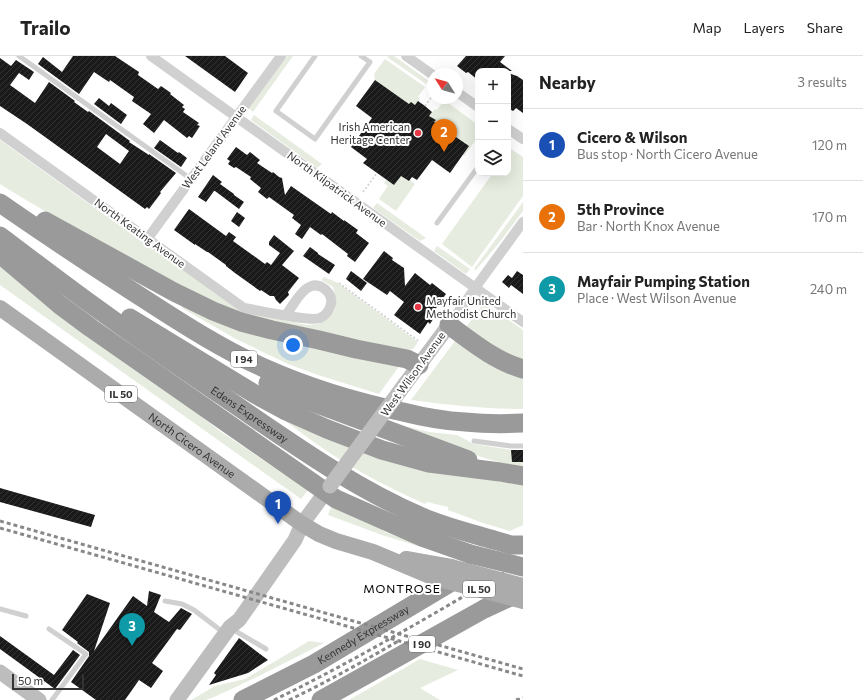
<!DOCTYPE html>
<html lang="en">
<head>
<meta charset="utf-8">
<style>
  body { margin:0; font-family:Commissioner,sans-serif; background:#f6f6f6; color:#222 }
  .controls { position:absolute; right:12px; top:12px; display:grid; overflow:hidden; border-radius:8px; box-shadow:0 4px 16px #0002 }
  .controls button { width:36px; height:36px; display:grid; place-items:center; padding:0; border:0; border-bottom:1px solid #e0e0e0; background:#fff; color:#222; font:20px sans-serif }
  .compass { position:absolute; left:427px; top:12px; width:36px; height:36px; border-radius:50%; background:#fff; box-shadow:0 4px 16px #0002; rotate:307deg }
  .scale { position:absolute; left:12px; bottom:10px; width:72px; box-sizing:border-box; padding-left:4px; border:2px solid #333; border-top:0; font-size:11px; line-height:14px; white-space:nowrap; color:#333; -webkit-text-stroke:3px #fff; paint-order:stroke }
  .you { position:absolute; left:293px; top:289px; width:14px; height:14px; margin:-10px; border:3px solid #fff; border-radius:50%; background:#1a73e8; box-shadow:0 0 0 6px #1a73e833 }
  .badge { display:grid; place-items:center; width:26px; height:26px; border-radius:50%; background:#ea580c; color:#fff; font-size:13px; font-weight:700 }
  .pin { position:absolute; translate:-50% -33px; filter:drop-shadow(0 1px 2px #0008) }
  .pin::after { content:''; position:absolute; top:21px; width:14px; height:12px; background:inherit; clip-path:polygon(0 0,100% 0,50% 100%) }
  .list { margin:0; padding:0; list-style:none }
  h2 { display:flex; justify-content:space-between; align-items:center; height:52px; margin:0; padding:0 16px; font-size:17px }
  h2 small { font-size:13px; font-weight:400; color:#767676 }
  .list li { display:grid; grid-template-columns:26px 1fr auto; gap:12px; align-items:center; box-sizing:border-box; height:72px; padding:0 16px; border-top:1px solid #e0e0e0 }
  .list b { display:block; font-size:15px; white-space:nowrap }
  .list p { margin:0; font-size:13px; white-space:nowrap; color:#767676 }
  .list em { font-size:13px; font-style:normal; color:#767676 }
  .icon { flex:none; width:22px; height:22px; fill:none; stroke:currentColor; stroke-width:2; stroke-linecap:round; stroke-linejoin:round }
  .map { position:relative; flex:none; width:523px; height:644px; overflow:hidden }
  header { display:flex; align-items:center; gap:24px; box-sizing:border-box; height:56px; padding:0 20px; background:#fff; border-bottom:1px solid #e0e0e0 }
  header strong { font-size:19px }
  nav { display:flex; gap:22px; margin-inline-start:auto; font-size:14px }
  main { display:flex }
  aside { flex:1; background:#fff }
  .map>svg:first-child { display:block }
</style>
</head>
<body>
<header>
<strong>Trailo</strong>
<nav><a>Map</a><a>Layers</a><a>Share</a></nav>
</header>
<main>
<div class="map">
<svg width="523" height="644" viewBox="0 0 523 644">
  <defs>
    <pattern id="building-hatch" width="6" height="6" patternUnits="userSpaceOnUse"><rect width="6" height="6" fill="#1a1a1a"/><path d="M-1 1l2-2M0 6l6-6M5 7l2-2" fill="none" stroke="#333"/></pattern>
  </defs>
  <rect width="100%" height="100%" fill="#fff"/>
  <g fill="#e6ecdf">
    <polygon points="287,0 293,0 253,56 249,52"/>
    <polygon points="389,0 394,0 429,25 426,28 387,1"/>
    <polygon points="385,3 425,31 418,41 420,43 415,49 409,48 375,24 374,18"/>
    <polygon points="444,44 478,69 478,81 464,100 463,99 468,90 434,66 436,64 429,60 435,53 437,54"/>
    <polygon points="254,59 322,108 317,112 251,64"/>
    <polygon points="0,84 99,155 243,256 307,269 318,268 327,263 335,254 336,244 333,231 321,224 324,221 338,227 418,286 413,293 403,294 257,267 197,242 104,190 11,135 0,128"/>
    <polygon points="511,93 523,101 523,140 472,211 442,188 493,117 508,117 508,97"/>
    <polygon points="401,120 409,125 410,124 415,128 396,155 379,143 388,130 384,127 386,124 394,129"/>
    <polygon points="523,146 523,155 499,187 476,214 474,213"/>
    <polygon points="377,147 426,182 420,185 373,152"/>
    <polygon points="437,190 470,213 466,218 434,195"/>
    <polygon points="0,209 186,348 221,376 308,434 301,443 0,229"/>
    <polygon points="184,247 400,309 379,338 321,320 288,308 236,283 182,252"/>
    <polygon points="484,247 523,274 523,307 515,305 468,273 467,270"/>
    <path d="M455,285L523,319V353C485,353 449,349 411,344Z"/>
    <path d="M279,360L418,414L419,413L523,429V469L510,475L483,467L448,454V451L427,446L425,448C403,438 382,428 361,416C332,400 305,380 279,360Z"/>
    <polygon points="400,369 429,376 457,379 474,388 511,394 523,394 523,412 484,402 457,392"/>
    <polygon points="332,451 383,473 383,475 393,479 463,504 382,479 328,459 329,456"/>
    <polygon points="309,585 324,587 259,620 214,641 206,644 191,644 215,630 245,623"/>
    <polygon points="420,603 458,614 420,632 440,644 349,644"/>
  </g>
  <g fill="url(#building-hatch)" fill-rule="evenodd">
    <polygon points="73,0 115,0 139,16 138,19 158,33 161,30 171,37 170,38 184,49 182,51 185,53 183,56 199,67 197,69 200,70 192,82 189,80 187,82 164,64 154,77 143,68 151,58 132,45 134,41 110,24 109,26 94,16 79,38 38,8 43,1 62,16"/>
    <polygon points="185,0 225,0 248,17 235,36"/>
    <polygon points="466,0 505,0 500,6 512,15 478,15 478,24 468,16 466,17 457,10"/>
    <path d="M0,2L11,10L16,4L34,16L29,24L19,17L10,29L35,47L49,26L75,45L74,46L88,56L89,55L130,85L129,86L149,99V98L176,117L160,136L161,137L149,153L147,151L145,153L27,68L0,50ZM106,78L129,95L120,108L97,91Z"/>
    <polygon points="508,17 517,20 523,24 523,57 516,52 513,55 508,52"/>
    <polygon points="375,24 409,48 411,46 415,49 418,45 425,50 432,56 429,60 436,64 434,66 469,90 450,117 432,104 417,124 412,121 409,125 401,120 394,129 363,107 367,103 351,91 372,62 356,50"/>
    <polygon points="99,42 109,50 111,47 127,59 121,68 94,48"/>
    <polygon points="160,84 178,97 179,96 187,102 181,111 154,92"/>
    <polygon points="236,91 247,99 250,96 260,104 257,107 272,117 273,116 279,121 282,122 285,139 291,130 331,158 332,156 344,165 344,164 358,174 356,177 369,187 355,206 347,200 348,198 322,178 321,179 310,171 302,183 295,178 301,169 292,162 294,159 269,141 267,143 258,136 261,132 250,123 251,121 236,111 234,112 228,108 230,105 227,103"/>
    <polygon points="213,119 222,126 220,128 234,138 234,139 244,146 239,153 215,135 214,135 206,146 198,141"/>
    <polygon points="189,153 226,180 229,176 236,181 233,185 265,208 267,206 271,209 280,197 269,189 269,186 274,179 294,195 282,209 299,222 288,236 289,239 280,248 276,244 274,240 270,240 261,234 260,235 235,217 226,210 226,209 208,196 207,196 195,188 195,189 174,174"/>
    <polygon points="237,156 245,162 239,171 231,165"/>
    <polygon points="310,191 318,197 318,198 335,209 329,218 303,200"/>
    <polygon points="384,195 393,202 392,204 404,212 405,230 415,217 430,229 432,227 446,238 434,255 437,257 430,268 428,266 420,278 394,259 404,246 390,235 387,239 363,223"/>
    <polygon points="351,215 367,227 361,235 346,223"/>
    <polygon points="517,215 523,219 523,238 511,229 509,232 502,226 508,219 512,222"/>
    <polygon points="511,394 523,394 523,406 512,406"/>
    <polygon points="0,432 95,459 91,471 0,446"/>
    <polygon points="149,535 161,539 154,556 169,566 181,552 192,558 180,574 177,573 152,607 163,615 151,632 139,624 125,644 96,644 71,626 89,600 89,596 77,587 78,586 62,574 87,538 110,547 94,595 133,540 147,550"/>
    <polygon points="0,580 54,619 73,594 80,599 55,633 0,593"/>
    <polygon points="239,582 268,604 248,617 209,629 216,619 214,617"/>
  </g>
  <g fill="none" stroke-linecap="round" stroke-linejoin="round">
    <g stroke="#cdcdcd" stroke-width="1.5" stroke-dasharray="2 2" stroke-linecap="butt">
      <polyline points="425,50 433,39"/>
      <polyline points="363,136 377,117"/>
      <polyline points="339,227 420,286"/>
    </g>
    <g stroke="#d0d0d0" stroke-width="5">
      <polyline points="19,0 191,123"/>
      <polyline points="315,0 276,55 315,83 370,6 361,0"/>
      <polyline points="437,167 478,111"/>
      <polyline points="474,385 511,390 523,390"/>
      <polyline points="165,545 182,548 194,554 224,577"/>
      <polyline points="0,553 26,560"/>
      <polyline points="49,573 86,598 52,644"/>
      <polyline points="232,573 266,593"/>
    </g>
    <g stroke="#d0d0d0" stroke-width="10">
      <polyline points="151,0 523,266"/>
      <polyline points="406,0 433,19"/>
      <polyline points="457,36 478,51"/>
      <polyline points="508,73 523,83"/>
      <path d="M0,77L244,252C257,254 311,266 320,262C325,260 330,254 331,248C332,243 330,238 326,234C308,218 295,247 286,259"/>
      <polyline points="148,182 281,0"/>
      <polyline points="449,269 475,232 523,166"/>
    </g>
    <g stroke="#bdbdbd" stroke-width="15">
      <polyline points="405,328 449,269"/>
      <polyline points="0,616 39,644"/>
      <polyline points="177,644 230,571 239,564 295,484 302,468 330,430"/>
    </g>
    <g stroke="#ababab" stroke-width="16">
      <path id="s1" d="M0,252L302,468L319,478L336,485L373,496L435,522"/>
      <polyline points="406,503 451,511"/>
    </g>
    <g stroke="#9a9a9a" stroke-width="19">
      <path d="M0,147C49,181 99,214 149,246C186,270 224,294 264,312C309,332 355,346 403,356C423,361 444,365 465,366C485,368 504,368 523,367"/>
      <polyline points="45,165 174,236 213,255 241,266 272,274 319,284 356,293 407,303 419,309"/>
      <path id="s2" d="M0,180C36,207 72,235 109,261C146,288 183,313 221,339C286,383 350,430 422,461C445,471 470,477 494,484"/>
      <polyline points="0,198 60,249 91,272 336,443 422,481 470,498"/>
      <polyline points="130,262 253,337 284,354 327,373 382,394 429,407 500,416 523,420"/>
      <path d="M449,269C472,286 495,305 523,313"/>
      <polyline points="268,327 291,338 468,404"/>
      <path id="s3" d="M243,644L314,608L463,519"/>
      <polyline points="321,644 484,553 521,536"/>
    </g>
    <g stroke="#888" stroke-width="3" stroke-dasharray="4 3" stroke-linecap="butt">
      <polyline points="0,465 523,613"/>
      <polyline points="0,472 523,620"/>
      <path d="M274,644C359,603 441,553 523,506"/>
      <path d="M289,644C327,626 364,605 400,584"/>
      <polyline points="516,644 523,642"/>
    </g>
    <polyline stroke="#bdbdbd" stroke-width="15" points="330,430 405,328"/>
    <g stroke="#ababab" stroke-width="16">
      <polyline points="451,511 523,530"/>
      <polyline points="435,522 523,545"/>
    </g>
    <g stroke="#9a9a9a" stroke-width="19">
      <polyline points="494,484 511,489 523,489"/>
      <polyline points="470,498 523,511"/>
    </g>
  </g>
  <g fill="#e63946" stroke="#fff" stroke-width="1.5">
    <circle cx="418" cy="77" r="4"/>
    <circle cx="418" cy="251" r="4"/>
  </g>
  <g text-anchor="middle" stroke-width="4" stroke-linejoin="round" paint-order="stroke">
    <g fill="#fff" stroke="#707070" stroke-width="1">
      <rect x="231" y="295" width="26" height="16" rx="3"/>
      <rect x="105" y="330" width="32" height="16" rx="3"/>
      <rect x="463" y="525" width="32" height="16" rx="3"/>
      <rect x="409" y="580" width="26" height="16" rx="3"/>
    </g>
    <g font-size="10" font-weight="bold" fill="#333">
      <text x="244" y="307">I 94</text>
      <text x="121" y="342">IL 50</text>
      <text x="479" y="537">IL 50</text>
      <text x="422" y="592">I 90</text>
    </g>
    <g font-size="11" fill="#333" stroke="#fff" text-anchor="end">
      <text x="410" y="75">Irish American<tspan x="410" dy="13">Heritage Center</tspan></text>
      <text x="426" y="249" text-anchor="start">Mayfair United<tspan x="426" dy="13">Methodist Church</tspan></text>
    </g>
    <g font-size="11" fill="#333" stroke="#fff">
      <text transform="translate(214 91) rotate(-54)" y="4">West Leland Avenue</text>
      <text transform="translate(337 133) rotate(36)" y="4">North Kilpatrick Avenue</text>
      <text transform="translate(140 177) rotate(36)" y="4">North Keating Avenue</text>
      <text transform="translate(413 318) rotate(-54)" y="4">West Wilson Avenue</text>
      <text dy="4" stroke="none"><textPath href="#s2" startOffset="307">Edens Expressway</textPath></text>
      <text dy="4" stroke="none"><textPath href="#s1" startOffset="236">North Cicero Avenue</textPath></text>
      <text dy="4" stroke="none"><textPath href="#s3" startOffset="137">Kennedy Expressway</textPath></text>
    </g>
    <g font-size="12" letter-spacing="1" fill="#000" stroke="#fff">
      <text x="402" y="537">MONTROSE</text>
    </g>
  </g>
</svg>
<div class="controls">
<button>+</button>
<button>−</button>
<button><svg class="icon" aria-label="layers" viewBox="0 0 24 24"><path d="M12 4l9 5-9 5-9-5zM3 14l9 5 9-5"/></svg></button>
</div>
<svg class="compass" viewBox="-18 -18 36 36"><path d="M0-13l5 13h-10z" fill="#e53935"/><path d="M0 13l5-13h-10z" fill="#767676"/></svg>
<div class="scale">50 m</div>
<div class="you"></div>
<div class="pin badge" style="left:278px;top:468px;background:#1a4fb4">1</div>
<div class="pin badge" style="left:444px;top:96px;background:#e8710a">2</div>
<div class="pin badge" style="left:132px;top:590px;background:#0f9aa8">3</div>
</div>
<aside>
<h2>Nearby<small>3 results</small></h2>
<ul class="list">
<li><span class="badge" style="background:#1a4fb4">1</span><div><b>Cicero &amp; Wilson</b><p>Bus stop · North Cicero Avenue</p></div><em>120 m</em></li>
<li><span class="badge" style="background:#e8710a">2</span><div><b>5th Province</b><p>Bar · North Knox Avenue</p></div><em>170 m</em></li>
<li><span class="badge" style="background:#0f9aa8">3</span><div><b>Mayfair Pumping Station</b><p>Place · West Wilson Avenue</p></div><em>240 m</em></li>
</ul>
</aside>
</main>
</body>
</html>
